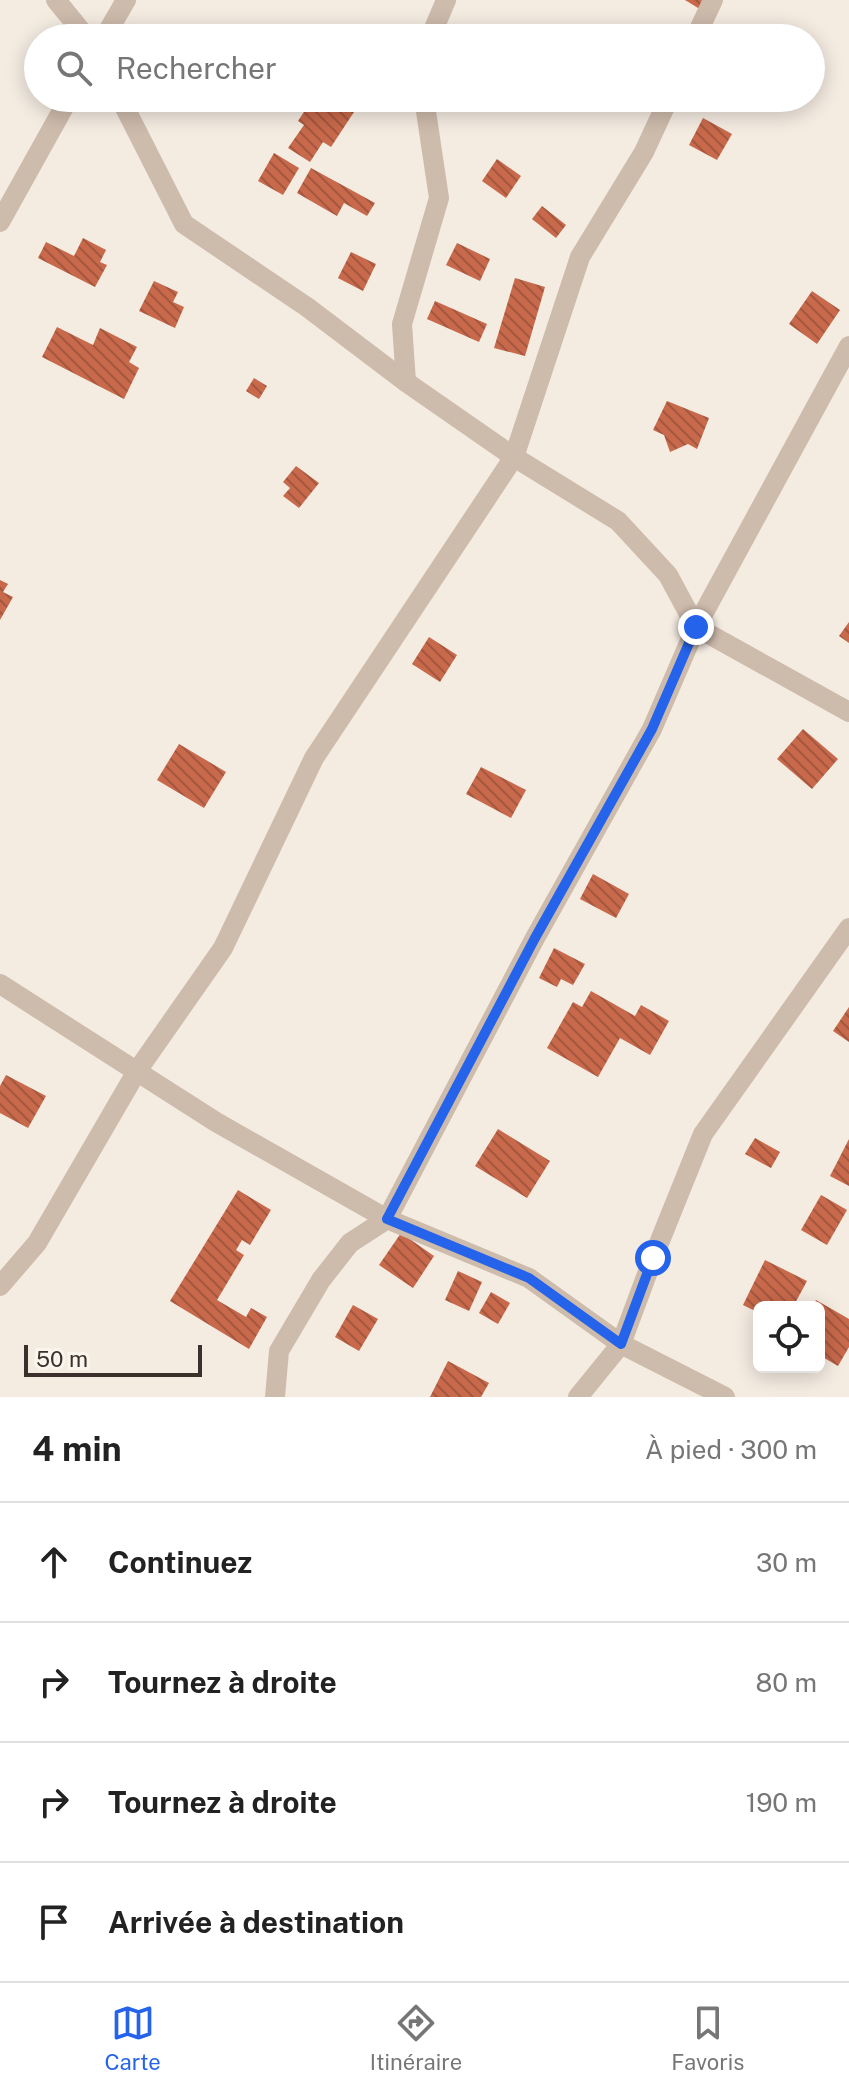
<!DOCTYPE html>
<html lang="fr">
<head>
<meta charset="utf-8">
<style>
  body { margin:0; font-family:"Public Sans",sans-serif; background:#f6f6f6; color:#222 }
  .controls { position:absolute; right:24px; bottom:24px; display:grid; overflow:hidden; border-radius:12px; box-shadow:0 4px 20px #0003 }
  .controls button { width:72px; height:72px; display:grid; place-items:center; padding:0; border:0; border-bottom:2px solid #e0e0e0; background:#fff; color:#222; font:40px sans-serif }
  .scale { position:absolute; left:24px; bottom:20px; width:178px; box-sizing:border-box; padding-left:8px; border:4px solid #3b302b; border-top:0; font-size:22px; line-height:28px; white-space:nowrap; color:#3b302b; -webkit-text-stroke:6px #fbf5ee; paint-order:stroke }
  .stop { position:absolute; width:24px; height:24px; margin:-18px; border:6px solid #2563eb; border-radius:50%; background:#fff }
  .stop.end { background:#2563eb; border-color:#fff; box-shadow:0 2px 8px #0008 }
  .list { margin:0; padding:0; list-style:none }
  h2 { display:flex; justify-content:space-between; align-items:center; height:104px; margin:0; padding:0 32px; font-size:34px }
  h2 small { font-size:26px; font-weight:400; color:#767676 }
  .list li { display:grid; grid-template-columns:52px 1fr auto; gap:24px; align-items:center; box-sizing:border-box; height:120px; padding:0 32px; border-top:2px solid #e0e0e0 }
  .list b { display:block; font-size:30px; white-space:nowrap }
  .list em { font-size:26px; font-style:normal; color:#767676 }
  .icon { flex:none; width:44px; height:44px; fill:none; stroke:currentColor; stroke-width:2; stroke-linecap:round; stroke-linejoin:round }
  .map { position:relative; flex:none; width:849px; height:1397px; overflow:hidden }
  .search { position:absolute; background:#fff; box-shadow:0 4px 20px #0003; left:24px; right:24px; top:24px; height:88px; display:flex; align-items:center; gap:20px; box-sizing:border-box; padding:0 28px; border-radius:44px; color:#767676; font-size:30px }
  .sheet { height:584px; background:#fff }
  nav { display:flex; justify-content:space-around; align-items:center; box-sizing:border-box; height:112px; border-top:2px solid #e0e0e0; background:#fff; font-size:22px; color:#767676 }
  nav a { display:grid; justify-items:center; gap:4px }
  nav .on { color:#2563eb }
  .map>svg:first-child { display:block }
</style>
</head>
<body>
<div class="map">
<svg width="849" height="1397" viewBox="0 0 849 1397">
  <defs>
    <pattern id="building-back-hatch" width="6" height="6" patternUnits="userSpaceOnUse" patternTransform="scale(2)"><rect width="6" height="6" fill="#c8694b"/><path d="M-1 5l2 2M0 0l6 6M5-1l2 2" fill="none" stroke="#a4573f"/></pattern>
  </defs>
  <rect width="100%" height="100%" fill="#f4ebe1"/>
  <g fill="url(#building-back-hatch)">
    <polygon points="685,0 710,0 703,11"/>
    <polygon points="313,98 354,98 348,107 354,112 331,147 323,142 310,162 288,148 304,125 298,121"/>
    <polygon points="703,118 732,134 717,160 689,145"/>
    <polygon points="274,153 299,168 283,195 258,181"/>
    <polygon points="497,159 521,176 506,198 482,181"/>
    <polygon points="311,168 375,203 367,216 344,203 337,216 297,193"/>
    <polygon points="542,206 566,225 556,238 532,219"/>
    <polygon points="83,238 106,250 100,262 107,265 95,287 38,258 46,242 74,256"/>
    <polygon points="457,243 490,259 480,281 446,265"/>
    <polygon points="351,252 376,264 363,291 338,278"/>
    <polygon points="515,278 545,287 525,356 494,348"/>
    <polygon points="154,281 178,292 173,302 184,307 175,328 139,311"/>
    <polygon points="812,291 840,310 817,344 789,324"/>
    <polygon points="435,301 487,324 479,342 427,319"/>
    <polygon points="57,327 93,345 100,328 137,347 129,362 139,368 124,399 42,357"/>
    <polygon points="254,378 267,386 259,399 246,391"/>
    <polygon points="667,401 709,418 697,449 688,444 670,452 664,435 653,430"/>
    <polygon points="296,466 319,483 299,508 283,496 290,488 283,482"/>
    <polygon points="0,580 8,584 3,592 13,597 0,620"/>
    <polygon points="849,622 849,643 839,636"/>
    <polygon points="429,637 457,655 440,682 412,664"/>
    <polygon points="803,729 838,759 812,789 777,759"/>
    <polygon points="179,744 226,772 204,808 157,780"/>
    <polygon points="481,767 526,790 511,818 466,794"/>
    <polygon points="593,874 629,894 616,918 580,899"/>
    <polygon points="554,948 585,964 573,985 561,979 557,987 539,978"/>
    <polygon points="591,991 635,1016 641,1005 669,1021 650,1055 620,1038 598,1077 547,1048 573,1002 582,1007"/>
    <polygon points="849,1007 849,1042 833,1031"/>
    <polygon points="6,1075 46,1096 28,1128 0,1113 0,1086"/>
    <polygon points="498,1129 550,1161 527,1198 475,1166"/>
    <polygon points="755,1138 780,1152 771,1168 745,1154"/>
    <polygon points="849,1139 849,1186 830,1176"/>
    <polygon points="238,1190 271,1210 250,1245 242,1240 236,1250 244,1255 217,1300 246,1317 251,1308 267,1317 249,1349 170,1301"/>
    <polygon points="821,1195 847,1210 827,1245 801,1230"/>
    <polygon points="401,1233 434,1256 413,1288 379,1265"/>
    <polygon points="765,1260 807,1281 793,1307 759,1307 759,1313 743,1305"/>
    <polygon points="458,1271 482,1282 469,1311 445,1300"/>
    <polygon points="491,1292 510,1303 498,1324 479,1313"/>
    <polygon points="816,1300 849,1319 849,1347 838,1366 819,1355 819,1307 812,1307"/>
    <polygon points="353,1305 378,1319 359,1351 335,1337"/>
    <polygon points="448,1361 489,1383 481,1397 430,1397"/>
  </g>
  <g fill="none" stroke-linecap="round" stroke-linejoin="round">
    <g stroke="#cdbbac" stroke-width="20">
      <polyline points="56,0 87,38"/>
      <polyline points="104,38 126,0"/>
      <polyline points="430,38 446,0"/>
      <polyline points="695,38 713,0"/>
      <polyline points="120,98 184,224 307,307 406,382 514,457 618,521 668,575 696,627 849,712"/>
      <polyline points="0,222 69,98"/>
      <polyline points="406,382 402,324 439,198 424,98"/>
      <polyline points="0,984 216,1122 387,1219 529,1278 621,1344 725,1397"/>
      <polyline points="0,1286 37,1243 137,1071 223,948 314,758 514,457 580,257 644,152 669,98"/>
      <polyline points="275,1397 279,1351 321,1280 350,1243 387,1219 535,938 652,729 696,627 849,346"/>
      <polyline points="578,1397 621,1344 653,1258 703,1134 849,928"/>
    </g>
  </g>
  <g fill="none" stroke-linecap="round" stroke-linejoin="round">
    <polyline stroke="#2563eb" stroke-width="10" points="653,1258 621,1344 529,1278 387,1219 535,938 652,729 696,627"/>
  </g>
</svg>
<div class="controls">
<button><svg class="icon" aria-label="locate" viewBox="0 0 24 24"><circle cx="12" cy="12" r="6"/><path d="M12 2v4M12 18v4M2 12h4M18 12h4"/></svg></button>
</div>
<div class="scale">50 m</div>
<div class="stop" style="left:653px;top:1258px"></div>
<div class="stop end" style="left:696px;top:627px"></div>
<div class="search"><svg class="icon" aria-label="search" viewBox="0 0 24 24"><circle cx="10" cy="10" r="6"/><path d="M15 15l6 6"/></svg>Rechercher</div>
</div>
<section class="sheet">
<h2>4 min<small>À pied · 300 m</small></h2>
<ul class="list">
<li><svg class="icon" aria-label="ahead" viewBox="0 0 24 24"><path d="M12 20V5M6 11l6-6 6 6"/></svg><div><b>Continuez</b></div><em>30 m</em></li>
<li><svg class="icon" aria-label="right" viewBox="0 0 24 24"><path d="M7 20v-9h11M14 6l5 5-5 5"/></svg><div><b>Tournez à droite</b></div><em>80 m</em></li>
<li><svg class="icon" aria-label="right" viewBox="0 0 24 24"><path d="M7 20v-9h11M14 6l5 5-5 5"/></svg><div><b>Tournez à droite</b></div><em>190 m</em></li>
<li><svg class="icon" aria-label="arrive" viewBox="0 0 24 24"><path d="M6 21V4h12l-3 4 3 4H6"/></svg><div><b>Arrivée à destination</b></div></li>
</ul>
</section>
<nav>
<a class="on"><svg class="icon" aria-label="map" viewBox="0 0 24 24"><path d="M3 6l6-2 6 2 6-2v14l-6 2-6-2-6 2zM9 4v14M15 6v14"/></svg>Carte</a>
<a><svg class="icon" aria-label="directions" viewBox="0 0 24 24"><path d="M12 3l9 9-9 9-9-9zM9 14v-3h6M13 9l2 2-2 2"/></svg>Itinéraire</a>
<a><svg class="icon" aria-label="saved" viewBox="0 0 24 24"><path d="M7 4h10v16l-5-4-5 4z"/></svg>Favoris</a>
</nav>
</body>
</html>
